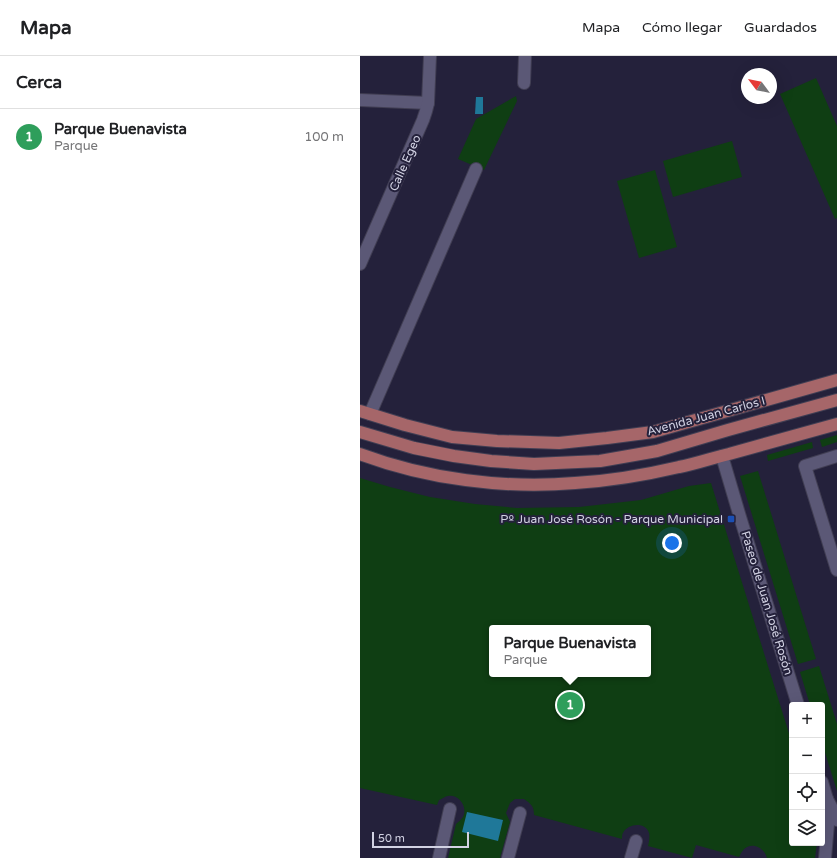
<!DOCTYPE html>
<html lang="es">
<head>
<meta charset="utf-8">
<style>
  body { margin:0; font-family:"Varela Round",sans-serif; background:#f6f6f6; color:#202124 }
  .controls { position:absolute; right:12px; bottom:12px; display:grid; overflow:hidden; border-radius:4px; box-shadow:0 4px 16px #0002 }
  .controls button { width:36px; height:36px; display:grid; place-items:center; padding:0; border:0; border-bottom:1px solid #e0e0e0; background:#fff; color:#202124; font:20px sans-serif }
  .compass { position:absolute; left:381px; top:12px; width:36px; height:36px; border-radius:50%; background:#fff; box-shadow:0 4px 16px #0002; rotate:302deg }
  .scale { position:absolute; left:12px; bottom:10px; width:97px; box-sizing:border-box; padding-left:4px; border:2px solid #d2d2e3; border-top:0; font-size:11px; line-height:14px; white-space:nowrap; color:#d2d2e3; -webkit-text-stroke:3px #24213b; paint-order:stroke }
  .you { position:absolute; left:312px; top:487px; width:14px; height:14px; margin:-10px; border:3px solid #fff; border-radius:50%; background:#1a73e8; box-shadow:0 0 0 6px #1a73e833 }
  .badge { display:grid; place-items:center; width:26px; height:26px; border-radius:50%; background:#2563eb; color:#fff; font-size:13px; font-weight:700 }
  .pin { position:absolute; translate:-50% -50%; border:2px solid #fff; box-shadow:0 1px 4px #0006 }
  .popup { position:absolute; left:129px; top:569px; width:162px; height:52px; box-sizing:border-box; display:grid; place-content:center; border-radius:4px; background:#fff; filter:drop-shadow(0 1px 3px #0005); font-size:13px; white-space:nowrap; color:#757577 }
  .popup b { font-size:15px; color:#202124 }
  .popup::after { content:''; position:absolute; left:50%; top:100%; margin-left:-8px; border:8px solid transparent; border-top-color:#fff }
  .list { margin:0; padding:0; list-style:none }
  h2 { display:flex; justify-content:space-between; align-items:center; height:52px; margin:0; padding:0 16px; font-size:17px }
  h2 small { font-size:13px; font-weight:400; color:#757577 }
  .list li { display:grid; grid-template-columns:26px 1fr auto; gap:12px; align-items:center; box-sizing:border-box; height:56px; padding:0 16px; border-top:1px solid #e0e0e0 }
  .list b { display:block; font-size:15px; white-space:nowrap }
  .list p { margin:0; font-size:13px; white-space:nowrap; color:#757577 }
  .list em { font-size:13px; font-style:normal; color:#757577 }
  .icon { flex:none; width:22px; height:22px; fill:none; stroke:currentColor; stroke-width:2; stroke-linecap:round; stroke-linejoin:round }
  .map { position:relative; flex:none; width:477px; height:802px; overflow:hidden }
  header { display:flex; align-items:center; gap:24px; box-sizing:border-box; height:56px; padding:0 20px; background:#fff; border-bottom:1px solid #e0e0e0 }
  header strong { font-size:19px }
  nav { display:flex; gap:22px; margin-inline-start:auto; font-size:14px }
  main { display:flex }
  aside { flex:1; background:#fff }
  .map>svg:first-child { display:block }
</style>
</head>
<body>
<header>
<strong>Mapa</strong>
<nav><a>Mapa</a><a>Cómo llegar</a><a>Guardados</a></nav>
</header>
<main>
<aside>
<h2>Cerca<small></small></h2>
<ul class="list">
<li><span class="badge" style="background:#2e9e5b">1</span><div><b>Parque Buenavista</b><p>Parque</p></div><em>100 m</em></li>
</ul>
</aside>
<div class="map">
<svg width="477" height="802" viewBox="0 0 477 802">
  <rect width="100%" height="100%" fill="#24213b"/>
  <g fill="#0f3e13" fill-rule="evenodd">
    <polygon points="456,22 477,70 477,162 475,163 420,38"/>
    <polygon points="156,40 157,45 124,114 98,103 116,63"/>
    <polygon points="372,85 382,121 313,141 303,105"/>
    <polygon points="295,114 317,191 279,202 257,125"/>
    <polygon points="477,379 477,386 462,391 460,384"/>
    <polygon points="452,386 453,392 408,405 407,399"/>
    <polygon points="398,415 456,603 438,608 380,420"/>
    <path d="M0,422L30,431L70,441L115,448L157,452L219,451L281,444L329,430L351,427L432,687V787H457L455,802H407C405,794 396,787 387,791C383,793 381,797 379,801L336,789L332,802L288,790C289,786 290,781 289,777C286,766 268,767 263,777C262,778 262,781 262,783L174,759C174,750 171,748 164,743H155L150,747L146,757L150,766L140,802H88L96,768C98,766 101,764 103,761C108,751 99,738 88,740C85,740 82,743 79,744L77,749L0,732ZM132,572H288V618H132Z"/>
    <polygon points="459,610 477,668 477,735 462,687 462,649 450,649 440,616"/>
  </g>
  <g fill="#1f7899">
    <polygon points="116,41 123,41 123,58 115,58"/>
    <polygon points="107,756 143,764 138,785 102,776"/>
  </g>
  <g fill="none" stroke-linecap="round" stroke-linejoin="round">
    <g stroke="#413e53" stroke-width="14">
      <g id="minor">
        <polyline points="164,27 165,0"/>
        <polyline points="0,44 68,47"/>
        <polyline points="0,208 63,64 66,55 68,47 70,0"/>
        <polyline points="10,358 116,113"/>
        <polyline points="362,400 380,461 438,649"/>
        <polyline points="477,400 445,410 477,514"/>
        <polyline points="462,726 467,743 474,756 477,764"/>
        <polyline points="79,802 90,753"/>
        <polyline points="148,802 160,757"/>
        <polyline points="271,802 276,785"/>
        <polyline points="465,802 468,768 467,743"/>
      </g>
    </g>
    <g stroke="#413e53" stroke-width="14">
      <g id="major">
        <polyline points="0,355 45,369 92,381 137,385 199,387 247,382 293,376 477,324"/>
        <polyline points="0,376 54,392 94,400 131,405 174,408 240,405 297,395 368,374 477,344"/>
        <path d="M0,398C67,423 144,433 215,427C250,425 285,419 319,411C336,408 352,402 369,398C405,388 441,378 477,368"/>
      </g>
    </g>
    <use href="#minor" stroke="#5b5876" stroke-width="12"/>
    <use href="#major" stroke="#a66669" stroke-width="12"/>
  </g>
  <rect fill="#1a4fb4" stroke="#24213b" stroke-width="1.5" x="367" y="459" width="8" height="8" rx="2"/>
  <g text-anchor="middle" stroke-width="4" stroke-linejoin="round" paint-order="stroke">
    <g font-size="12" fill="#d2d2e3" stroke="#24213b">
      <text transform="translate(45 107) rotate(-66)" y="4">Calle Egeo</text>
      <text transform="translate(346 360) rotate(-15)" y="4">Avenida Juan Carlos I</text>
      <text transform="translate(407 547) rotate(73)" y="4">Paseo de Juan José Rosón</text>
    </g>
    <g font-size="12" fill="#d2d2e3" stroke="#24213b" text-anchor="end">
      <text x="363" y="467">Pº Juan José Rosón - Parque Municipal</text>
    </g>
  </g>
</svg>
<div class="controls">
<button>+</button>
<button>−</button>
<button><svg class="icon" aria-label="locate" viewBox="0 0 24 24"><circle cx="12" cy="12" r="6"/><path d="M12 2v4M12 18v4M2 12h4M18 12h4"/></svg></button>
<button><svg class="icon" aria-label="layers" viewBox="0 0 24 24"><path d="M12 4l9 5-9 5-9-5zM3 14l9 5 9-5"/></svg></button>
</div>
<svg class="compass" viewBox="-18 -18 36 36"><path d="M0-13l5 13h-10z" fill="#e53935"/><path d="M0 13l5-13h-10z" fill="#757577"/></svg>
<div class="scale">50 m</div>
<div class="you"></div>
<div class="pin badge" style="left:210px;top:649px;background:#2e9e5b">1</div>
<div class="popup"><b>Parque Buenavista</b>Parque</div>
</div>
</main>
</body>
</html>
